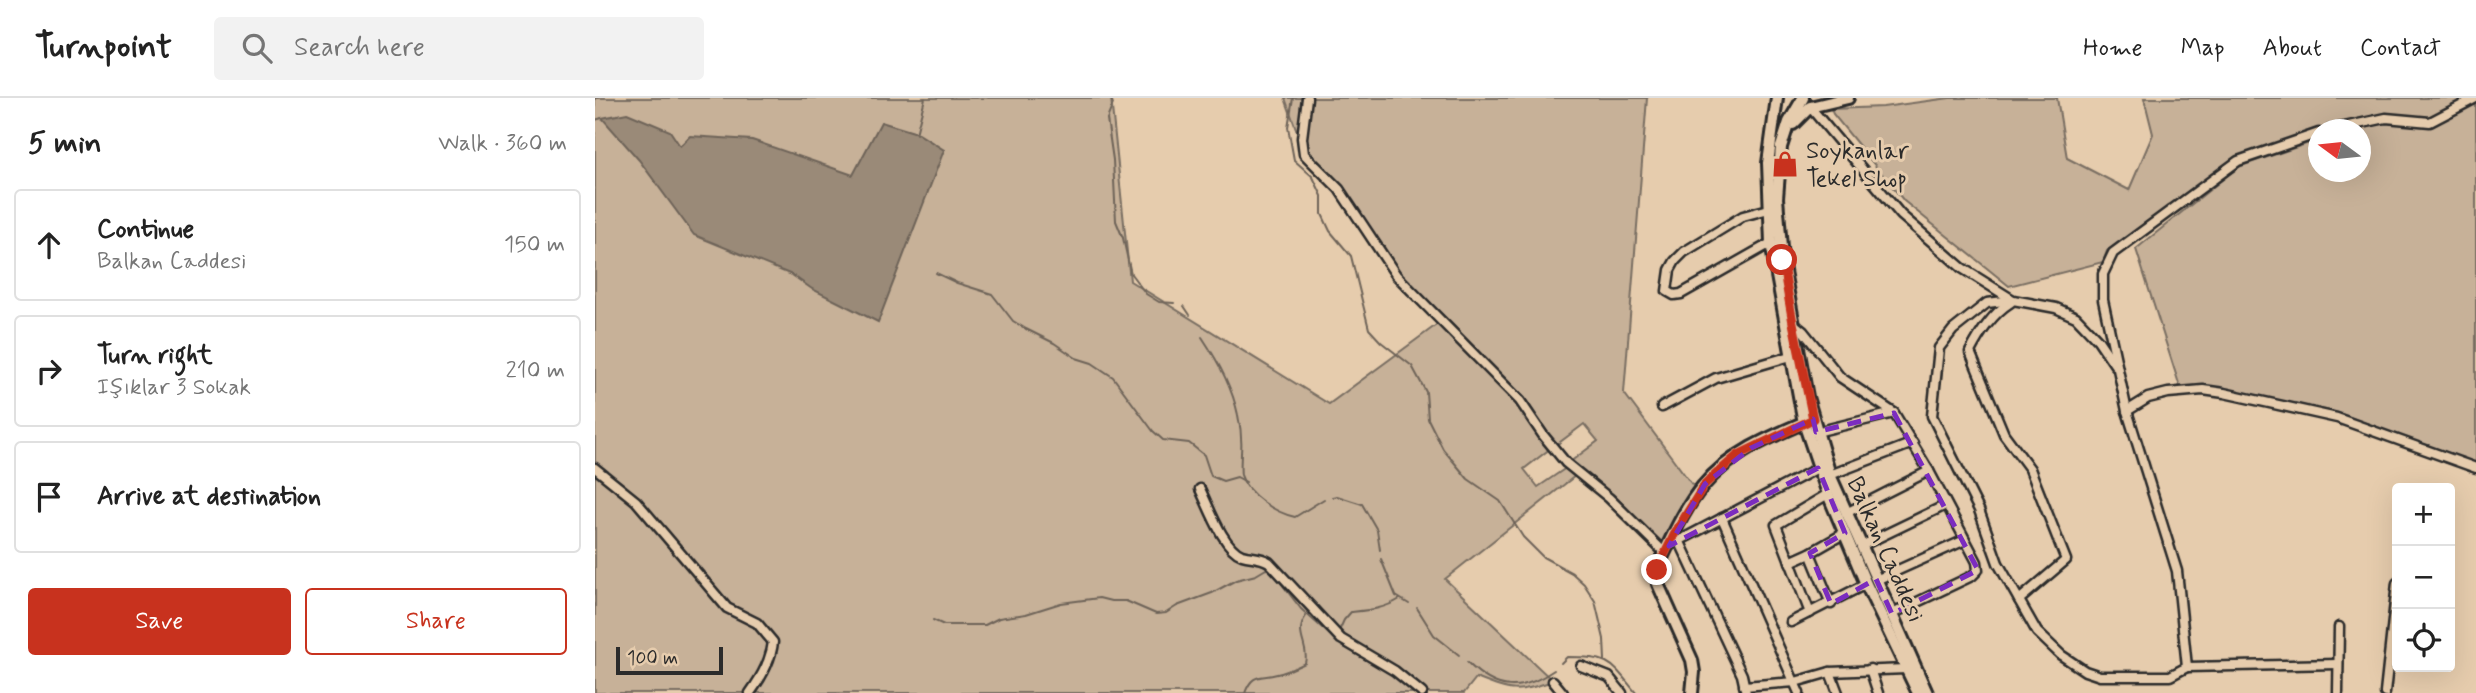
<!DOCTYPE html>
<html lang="en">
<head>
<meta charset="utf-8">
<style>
  body { margin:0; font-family:Mynerve,sans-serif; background:#f2f2f2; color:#222 }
  .controls { position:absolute; right:21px; bottom:21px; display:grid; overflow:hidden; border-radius:7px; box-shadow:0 7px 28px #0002 }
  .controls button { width:63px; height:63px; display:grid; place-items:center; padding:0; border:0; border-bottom:2px solid #e0e0e0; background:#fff; color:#222; font:35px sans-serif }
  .compass { position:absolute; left:1713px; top:21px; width:63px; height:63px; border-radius:50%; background:#fff; box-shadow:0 7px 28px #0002; rotate:285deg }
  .scale { position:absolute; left:21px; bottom:18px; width:107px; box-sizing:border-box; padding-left:7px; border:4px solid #2b2b2b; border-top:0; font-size:19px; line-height:24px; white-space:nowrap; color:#2b2b2b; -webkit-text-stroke:5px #e6ccad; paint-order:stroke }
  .stop { position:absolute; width:21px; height:21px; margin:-16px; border:5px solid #c8321e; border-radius:50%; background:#fff }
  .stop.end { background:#c8321e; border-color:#fff; box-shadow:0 2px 7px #0008 }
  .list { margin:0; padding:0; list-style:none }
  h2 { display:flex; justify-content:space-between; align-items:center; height:91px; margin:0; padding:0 28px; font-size:30px }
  h2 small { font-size:23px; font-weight:400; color:#767676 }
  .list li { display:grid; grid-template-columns:46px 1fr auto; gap:21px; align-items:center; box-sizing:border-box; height:112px; margin:0 14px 14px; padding:0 14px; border:2px solid #e0e0e0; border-radius:7px }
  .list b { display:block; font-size:26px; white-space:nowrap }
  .list p { margin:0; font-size:23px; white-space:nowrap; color:#767676 }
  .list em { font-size:23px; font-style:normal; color:#767676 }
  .actions { display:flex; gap:14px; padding:21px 28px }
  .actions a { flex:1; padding:16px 0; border:2px solid #c8321e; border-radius:7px; text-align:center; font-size:24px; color:#c8321e }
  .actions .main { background:#c8321e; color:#fff }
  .icon { flex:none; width:38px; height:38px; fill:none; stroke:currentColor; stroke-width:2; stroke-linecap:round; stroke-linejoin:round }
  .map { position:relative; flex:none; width:1881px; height:595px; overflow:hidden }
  header { display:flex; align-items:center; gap:42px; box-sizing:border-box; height:98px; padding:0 35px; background:#fff; border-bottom:2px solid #e0e0e0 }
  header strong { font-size:33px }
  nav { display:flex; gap:38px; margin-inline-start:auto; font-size:24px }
  .search { width:490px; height:63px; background:#f2f2f2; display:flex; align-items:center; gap:18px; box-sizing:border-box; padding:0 24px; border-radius:7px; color:#767676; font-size:26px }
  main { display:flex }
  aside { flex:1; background:#fff }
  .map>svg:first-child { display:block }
</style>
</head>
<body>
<header>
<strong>Turnpoint</strong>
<div class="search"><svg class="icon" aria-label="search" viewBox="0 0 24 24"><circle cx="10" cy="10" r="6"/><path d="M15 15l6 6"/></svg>Search here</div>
<nav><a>Home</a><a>Map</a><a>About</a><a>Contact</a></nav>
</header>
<main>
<aside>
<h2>5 min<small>Walk · 360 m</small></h2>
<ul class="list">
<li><svg class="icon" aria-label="ahead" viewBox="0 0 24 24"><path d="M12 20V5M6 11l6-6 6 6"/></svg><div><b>Continue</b><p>Balkan Caddesi</p></div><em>150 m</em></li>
<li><svg class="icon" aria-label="right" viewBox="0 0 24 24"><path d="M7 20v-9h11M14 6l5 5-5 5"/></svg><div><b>Turn right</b><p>Işıklar 3 Sokak</p></div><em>210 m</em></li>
<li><svg class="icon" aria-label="arrive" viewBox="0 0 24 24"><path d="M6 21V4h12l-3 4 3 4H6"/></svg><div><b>Arrive at destination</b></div></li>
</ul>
<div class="actions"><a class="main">Save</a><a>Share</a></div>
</aside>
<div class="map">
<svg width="1881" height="595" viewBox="0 0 1881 595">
  <rect width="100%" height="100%" fill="#e6ccad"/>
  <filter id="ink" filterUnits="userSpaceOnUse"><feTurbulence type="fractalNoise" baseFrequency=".0143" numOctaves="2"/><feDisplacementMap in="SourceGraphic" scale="14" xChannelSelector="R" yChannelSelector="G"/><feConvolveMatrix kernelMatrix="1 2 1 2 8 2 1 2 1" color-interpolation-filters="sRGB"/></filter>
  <g filter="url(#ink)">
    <g fill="#c7b198" stroke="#796e62" stroke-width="2">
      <path d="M0,0H516L535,183L734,306L844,225L923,304L956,350L929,371L943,389L971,370L980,378L850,481L958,583C920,595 919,595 881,580L869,595H0Z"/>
      <polygon points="690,0 708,0 704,39"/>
      <polygon points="714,0 1052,0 1029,295 1101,392 1068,446 1016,396 975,364 1003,343 989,326 961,347 952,336 930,300 851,220 801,174 788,150 747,88 713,56 709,42"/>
      <polygon points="1355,0 1462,0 1472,60 1534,92 1558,36 1549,0 1875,0 1834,20 1793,17 1742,25 1640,60 1512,153 1508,164 1414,188 1309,103 1238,16 1236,11 1288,9"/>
      <polygon points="1881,5 1881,366 1741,314 1609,288 1585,289 1541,151 1643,69 1723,42 1724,74 1766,74 1766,32 1760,31 1790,25 1837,28"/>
    </g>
    <polygon fill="#9a8a78" stroke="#6e6459" stroke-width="2" points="32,15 75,33 85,48 95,38 157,42 258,77 286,24 322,35 349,52 283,224 217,191 197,177 99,137 44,62 7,20"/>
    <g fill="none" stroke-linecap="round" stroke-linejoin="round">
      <g stroke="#6e6459" stroke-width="2">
        <polyline points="516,0 518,6 512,21 518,62 521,123 528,140 536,176 551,196 564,204 579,205"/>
        <polyline points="698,0 693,29 699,62 718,79 727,98 727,116 735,133 756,158 774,231 786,244 817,268 831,294 833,321 848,351 873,381 905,403 928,439 948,459 977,475 989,486 1000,503 1009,541 1010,562"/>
        <polyline points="0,22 7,20"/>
        <polyline points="321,36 330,0"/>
        <polyline points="341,175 362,185 397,196 418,223 431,231 459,245 481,260 497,265 518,279 558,333 568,342 594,345 609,357 616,378 628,383 642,379 651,384"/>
        <polyline points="589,208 595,217"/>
        <path d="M607,239C623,263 637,288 643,317C646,330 647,342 646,355C646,361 645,371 646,377C652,397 681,415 700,419L729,401"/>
        <polyline points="737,399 742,398 767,406 782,432 785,452"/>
        <polyline points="786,461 801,498 814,506"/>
        <polyline points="822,510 839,537 864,557"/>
        <polyline points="338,522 349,527 390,527 404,520 431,516 466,505 504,500 516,503 531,503 561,516 571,515 582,508 617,495 641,482 661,477 671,471 676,472 706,511 735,537"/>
        <path d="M744,533L749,522L756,514C775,512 789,511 805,501"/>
        <path d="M872,564C901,594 926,595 959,572"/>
        <path d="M966,565L972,559C1015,559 1015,563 1041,595"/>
        <path d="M650,595C658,574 665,581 682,576C692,574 701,569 710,565C715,548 698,537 711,518"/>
      </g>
      <g stroke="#2b2b2b" stroke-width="13">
        <g id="street">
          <polyline points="712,0 707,40 709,56 744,91 801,177 925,303 948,337 971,365 1014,400 1069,454"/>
          <polyline points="1215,9 1306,117 1367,170 1418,202 1461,210 1481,219 1503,242 1520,267"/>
          <polyline points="1735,32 1791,20 1835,24 1881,0"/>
          <polyline points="1724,35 1643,63 1518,155 1508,176 1508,202 1532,313 1582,473 1592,569 1743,566"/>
          <polyline points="1174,111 1148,118 1089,154 1080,163 1075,172 1072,193 1079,197 1086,196 1176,145"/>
          <polyline points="1418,202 1392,205 1358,232 1344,250 1337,318 1384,412 1403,465 1442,534 1466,557 1490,573 1505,578 1575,578 1592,569"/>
          <path d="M1416,204C1397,216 1385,235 1375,254L1409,336L1435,371L1471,462L1424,502"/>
          <polyline points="1198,225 1208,233 1245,279 1299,315 1334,373 1382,464 1383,472 1377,478 1297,516"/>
          <polyline points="1067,309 1121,280 1196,258"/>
          <polyline points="1532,313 1553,300 1573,295 1608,292 1629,295 1742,320 1881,370"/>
          <polyline points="1221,334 1299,315"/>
          <path d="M0,370L41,403L132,510L162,525L178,544C176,563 166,580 155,595"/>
          <polyline points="1235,377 1318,345"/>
          <path d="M605,391C614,409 628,450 647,457C657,460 665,458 674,464L746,541L800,573L827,595"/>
          <polyline points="1251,415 1334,373"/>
          <polyline points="1127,420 1204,595"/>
          <polyline points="1084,442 1147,577 1151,595"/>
          <polyline points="1074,448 1223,370"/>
          <polyline points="1266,448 1351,407"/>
          <polyline points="1215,455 1236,506"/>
          <polyline points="1195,464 1215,455 1250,435"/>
          <polyline points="1281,482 1370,442"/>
          <polyline points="1215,515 1181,427 1233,396"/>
          <polyline points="1196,524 1271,486"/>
          <polyline points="986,568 1014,579 1027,595"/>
          <polyline points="1275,571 1283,595"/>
          <polyline points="1235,574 1243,595"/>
          <polyline points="958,583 968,595"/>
          <polyline points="1149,588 1200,584 1235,574 1311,571"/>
          <polyline points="1743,595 1744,529"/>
          <polyline points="1790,595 1802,485"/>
        </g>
      </g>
      <g stroke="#2b2b2b" stroke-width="16">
        <g id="secondary">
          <polyline points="1182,0 1173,65 1176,145 1209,325 1233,396 1271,486 1323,595"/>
          <polyline points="1208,0 1194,24 1186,49 1182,100 1187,162 1212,299 1235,377 1332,595"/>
          <polyline points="1198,26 1215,9 1253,0"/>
          <path d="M1097,595L1099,574L1097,562L1063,486L1062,472L1065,464C1077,439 1090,409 1108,388C1135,355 1177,338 1215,322"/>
        </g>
      </g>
      <use href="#street" stroke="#e6ccad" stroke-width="8"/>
      <use href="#secondary" stroke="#e6ccad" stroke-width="10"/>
    </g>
  </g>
  <g fill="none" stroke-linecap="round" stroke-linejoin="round" filter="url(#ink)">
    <polyline stroke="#c8321e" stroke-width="9" points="1062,472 1081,433 1110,386 1143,357 1218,321 1198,225 1187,162"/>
  </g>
  <path fill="none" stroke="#7b2cbf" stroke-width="5" stroke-dasharray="14 9" stroke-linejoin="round" d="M1299,315L1383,472L1297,516L1281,481L1236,506L1215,455L1250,435L1223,370L1074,448L1110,386L1156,350L1218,321L1221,334Z"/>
  <defs>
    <g id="shop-bare" transform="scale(2.1)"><path d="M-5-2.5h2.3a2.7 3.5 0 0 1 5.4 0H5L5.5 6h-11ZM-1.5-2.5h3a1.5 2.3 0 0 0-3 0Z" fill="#c8321e" stroke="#e6ccad" stroke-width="2.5" paint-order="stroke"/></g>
  </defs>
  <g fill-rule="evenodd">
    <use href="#shop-bare" x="1190" y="66"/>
  </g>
  <g text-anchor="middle" stroke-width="6" stroke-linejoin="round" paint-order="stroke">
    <g font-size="24" fill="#2b2b2b" stroke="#e6ccad" text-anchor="start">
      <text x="1211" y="60">Soykanlar<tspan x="1211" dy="28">Tekel Shop</tspan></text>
    </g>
    <g font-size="24" fill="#2b2b2b" stroke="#e6ccad">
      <text transform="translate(1291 451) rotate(66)" y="8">Balkan Caddesi</text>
    </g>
  </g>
</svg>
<div class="controls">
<button>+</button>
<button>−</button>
<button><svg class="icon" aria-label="locate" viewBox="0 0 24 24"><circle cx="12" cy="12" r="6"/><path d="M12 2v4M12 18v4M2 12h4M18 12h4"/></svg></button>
</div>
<svg class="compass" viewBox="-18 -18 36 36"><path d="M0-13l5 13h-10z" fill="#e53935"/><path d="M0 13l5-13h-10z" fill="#767676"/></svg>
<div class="scale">100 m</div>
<div class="stop" style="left:1187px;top:162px"></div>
<div class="stop end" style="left:1062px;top:472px"></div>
</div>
</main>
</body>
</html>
